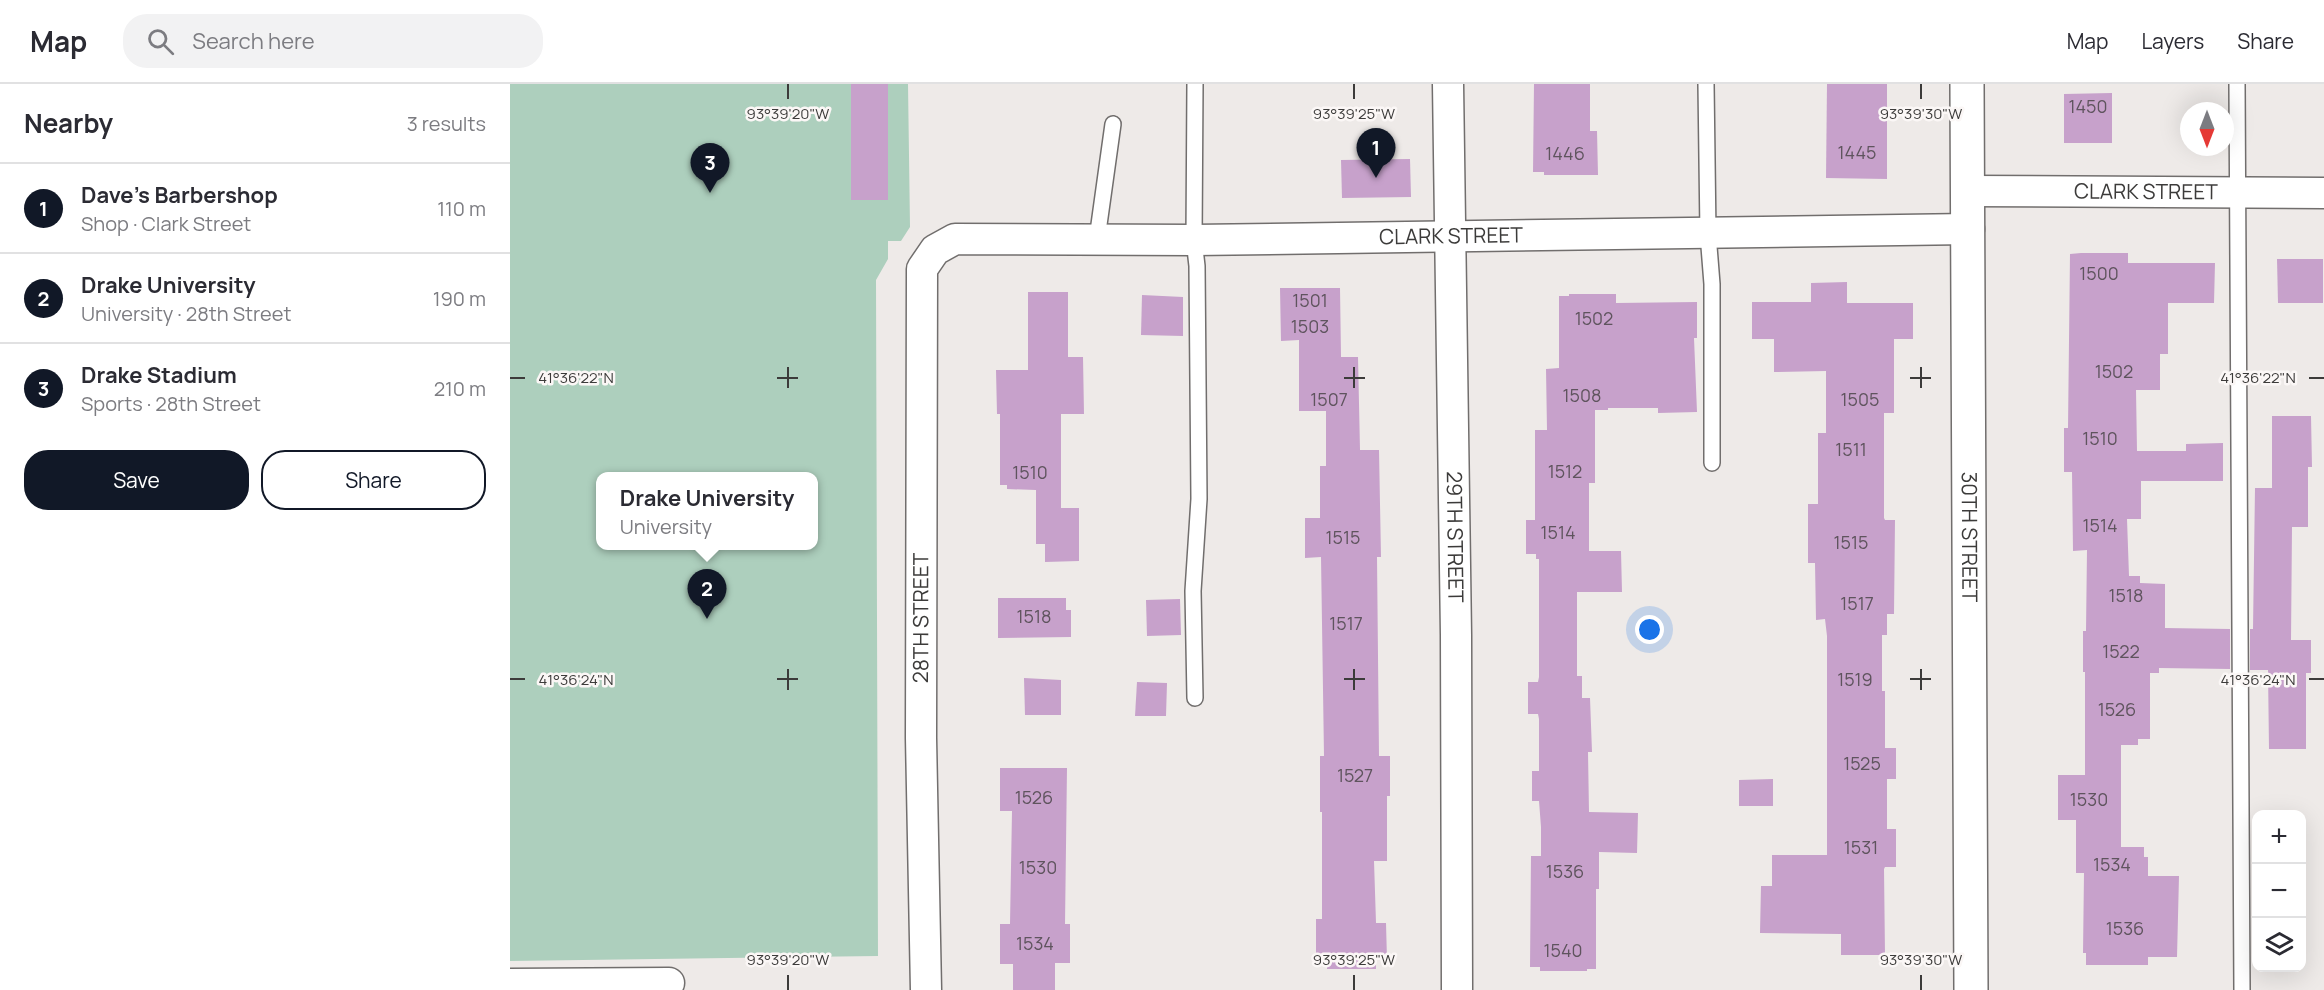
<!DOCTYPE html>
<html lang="en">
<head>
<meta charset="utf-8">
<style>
  body { margin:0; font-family:Manrope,sans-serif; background:#f2f2f3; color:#2b2b33 }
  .controls { position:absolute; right:18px; bottom:18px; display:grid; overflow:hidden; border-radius:12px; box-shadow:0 6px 24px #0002 }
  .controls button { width:54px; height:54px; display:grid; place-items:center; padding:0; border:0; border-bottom:2px solid #e1e1e2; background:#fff; color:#2b2b33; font:30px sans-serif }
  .compass { position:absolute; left:1670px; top:18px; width:54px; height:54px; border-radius:50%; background:#fff; box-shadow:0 6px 24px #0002; rotate:180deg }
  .you { position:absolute; left:1140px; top:546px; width:21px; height:21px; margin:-15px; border:4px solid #fff; border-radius:50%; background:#1a73e8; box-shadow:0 0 0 9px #1a73e833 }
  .badge { display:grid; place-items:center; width:39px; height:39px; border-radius:50%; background:#111827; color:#fff; font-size:20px; font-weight:700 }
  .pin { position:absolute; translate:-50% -50px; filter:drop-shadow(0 2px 3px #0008) }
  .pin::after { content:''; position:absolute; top:32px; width:21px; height:18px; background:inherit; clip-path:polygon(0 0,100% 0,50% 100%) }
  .popup { position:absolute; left:86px; top:388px; width:222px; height:78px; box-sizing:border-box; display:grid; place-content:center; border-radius:12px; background:#fff; filter:drop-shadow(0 2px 4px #0005); font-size:20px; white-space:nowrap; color:#7c7c81 }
  .popup b { font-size:22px; color:#2b2b33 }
  .popup::after { content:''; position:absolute; left:50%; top:100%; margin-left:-12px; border:12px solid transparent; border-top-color:#fff }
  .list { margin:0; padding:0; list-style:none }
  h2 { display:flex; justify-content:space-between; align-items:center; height:78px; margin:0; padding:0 24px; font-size:26px }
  h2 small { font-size:20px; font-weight:400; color:#7c7c81 }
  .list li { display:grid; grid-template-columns:39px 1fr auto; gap:18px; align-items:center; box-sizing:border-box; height:90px; padding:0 24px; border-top:2px solid #e1e1e2 }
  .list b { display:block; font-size:22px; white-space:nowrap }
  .list p { margin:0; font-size:20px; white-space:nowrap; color:#7c7c81 }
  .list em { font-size:20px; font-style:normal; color:#7c7c81 }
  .actions { display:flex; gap:12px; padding:18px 24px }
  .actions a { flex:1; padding:14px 0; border:2px solid #111827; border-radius:24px; text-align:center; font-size:21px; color:#111827 }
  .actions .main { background:#111827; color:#fff }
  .icon { flex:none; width:33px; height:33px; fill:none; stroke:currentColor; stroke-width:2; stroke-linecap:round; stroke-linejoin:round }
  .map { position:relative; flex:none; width:1814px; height:906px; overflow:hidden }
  header { display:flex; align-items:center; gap:36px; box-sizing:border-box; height:84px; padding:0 30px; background:#fff; border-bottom:2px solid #e1e1e2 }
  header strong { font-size:28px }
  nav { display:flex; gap:33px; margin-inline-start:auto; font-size:21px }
  .search { width:420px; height:54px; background:#f2f2f3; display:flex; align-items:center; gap:15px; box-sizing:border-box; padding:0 21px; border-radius:24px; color:#7c7c81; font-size:22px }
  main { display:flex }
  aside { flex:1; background:#fff }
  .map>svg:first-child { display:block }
</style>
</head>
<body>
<header>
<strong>Map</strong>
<div class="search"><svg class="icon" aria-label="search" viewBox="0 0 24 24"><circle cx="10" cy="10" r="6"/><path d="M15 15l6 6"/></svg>Search here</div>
<nav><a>Map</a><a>Layers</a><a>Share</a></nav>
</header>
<main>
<aside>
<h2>Nearby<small>3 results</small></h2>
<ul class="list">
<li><span class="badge">1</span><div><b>Dave's Barbershop</b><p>Shop · Clark Street</p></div><em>110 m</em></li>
<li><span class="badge">2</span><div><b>Drake University</b><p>University · 28th Street</p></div><em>190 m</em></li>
<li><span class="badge">3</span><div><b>Drake Stadium</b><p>Sports · 28th Street</p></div><em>210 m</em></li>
</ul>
<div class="actions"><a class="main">Save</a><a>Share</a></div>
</aside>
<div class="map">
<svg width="1814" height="906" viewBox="0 0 1814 906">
  <rect width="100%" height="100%" fill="#eeeae8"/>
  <path fill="#adcfbd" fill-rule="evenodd" d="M0,0H398L400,143L391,157H378V175L366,196L368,872L0,877ZM91,392H304V462H91Z"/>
  <g fill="#c7a1cb">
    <rect x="341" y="0" width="37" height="116"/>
    <polygon points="1024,0 1080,0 1080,47 1087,47 1088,91 1034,91 1034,88 1023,88"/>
    <polygon points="1317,0 1377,0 1377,95 1316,94"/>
    <polygon points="1602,9 1602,59 1554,59 1554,10"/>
    <polygon points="900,75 901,113 832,114 831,76"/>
    <polygon points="1571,169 1618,169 1618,179 1705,179 1704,219 1658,219 1658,270 1650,270 1650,306 1626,306 1627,367 1676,367 1676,360 1713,359 1713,397 1631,397 1631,435 1617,435 1619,492 1630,492 1630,499 1655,500 1655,544 1720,545 1720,585 1649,584 1649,589 1640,589 1640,655 1628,655 1628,661 1611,661 1611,763 1634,763 1634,773 1638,773 1638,792 1669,792 1667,873 1638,873 1638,881 1576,881 1576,869 1573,869 1574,789 1566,789 1566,736 1548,736 1548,691 1575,691 1575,588 1573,588 1573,547 1576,547 1577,466 1563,467 1562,388 1554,388 1554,344 1558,344 1560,170"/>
    <polygon points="1767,175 1813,175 1813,219 1768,219"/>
    <polygon points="1337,198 1337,219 1403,219 1403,255 1384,255 1384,329 1374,329 1374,434 1375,436 1385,436 1384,530 1377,530 1377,551 1372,551 1372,607 1375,607 1375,664 1386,664 1386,695 1377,695 1377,745 1386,745 1386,783 1375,783 1374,785 1375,871 1331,871 1331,850 1250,849 1251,802 1262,802 1262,771 1317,771 1317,552 1315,535 1306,536 1305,479 1298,479 1298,420 1308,420 1308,349 1316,349 1316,287 1264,288 1264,255 1242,255 1242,218 1301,218 1301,199"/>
    <polygon points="770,204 830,204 831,273 848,273 850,366 869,366 871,473 867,473 869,672 880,672 880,712 877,712 877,777 864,777 866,839 876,839 877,876 866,876 866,885 817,885 817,875 806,875 806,835 812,835 812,728 810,728 810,672 814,672 811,473 795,474 795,434 810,434 810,382 816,382 816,327 789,327 789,256 771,257"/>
    <polygon points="518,208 558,208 558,273 573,273 574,330 551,330 551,424 569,424 569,477 535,478 535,460 526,460 526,406 497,405 497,401 490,401 490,330 487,330 486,286 518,286"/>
    <polygon points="1059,210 1106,210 1106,219 1187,218 1187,254 1184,254 1187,328 1148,329 1148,324 1098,324 1098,326 1085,326 1085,399 1079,399 1079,467 1111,467 1112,508 1067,508 1067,592 1072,592 1072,614 1080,614 1082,668 1078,668 1079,728 1128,729 1127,769 1089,768 1089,805 1086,805 1086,885 1077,885 1077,887 1030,887 1030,883 1020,883 1021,772 1031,772 1031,743 1029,717 1022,717 1022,687 1029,687 1029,635 1028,630 1018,630 1018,598 1028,598 1029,593 1029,475 1026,475 1026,470 1016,470 1016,436 1025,436 1025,346 1037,346 1036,285 1049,284 1049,212 1059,212"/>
    <polygon points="632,211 673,213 673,252 631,251"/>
    <polygon points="1762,332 1801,332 1802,383 1798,383 1798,443 1782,443 1781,556 1801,556 1801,589 1796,589 1796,665 1759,665 1758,586 1740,586 1740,545 1743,545 1745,404 1762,404"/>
    <polygon points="488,514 556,514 556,526 561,526 561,553 488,554"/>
    <polygon points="670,515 671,551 637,552 636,516"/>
    <polygon points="514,594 551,596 551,631 515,631"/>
    <polygon points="627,598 657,599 656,632 625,632"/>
    <polygon points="490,684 557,684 555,840 560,840 560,879 545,879 545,906 503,906 503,880 490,880 490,840 500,840 502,727 490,727"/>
    <polygon points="1263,695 1263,722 1229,722 1229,696"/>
  </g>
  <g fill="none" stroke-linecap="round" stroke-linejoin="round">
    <g stroke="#716e6d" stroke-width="18">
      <g id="lane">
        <polyline points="685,0 684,156 687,182 689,415 683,507 685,614"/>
        <polyline points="1196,0 1198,150 1202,200 1202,379"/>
        <polyline points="1727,0 1732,906"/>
        <polyline points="587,155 603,40"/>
      </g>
    </g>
    <g stroke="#716e6d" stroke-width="33">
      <g id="street">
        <path id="s1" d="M938,0L946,551L947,906"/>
        <path id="s2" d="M1458,107L1814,109"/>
        <polyline points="0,900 159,899"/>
        <path id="s3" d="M416,906L411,654L412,185L425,166L445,155L684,156L1459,145"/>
      </g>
    </g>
    <g stroke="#716e6d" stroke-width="36">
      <g id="secondary">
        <path id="s4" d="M1457,0L1461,906"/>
      </g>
    </g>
    <use href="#lane" stroke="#fff" stroke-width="15"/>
    <use href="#street" stroke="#fff" stroke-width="30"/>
    <use href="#secondary" stroke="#fff" stroke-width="33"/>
  </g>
  <path fill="none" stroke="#3c3b3a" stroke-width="2" d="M278,0V15M844,0V15M1411,0V15M278,283V304M844,283V304M1411,283V304M0,294H15M267,294H288M834,294H855M1400,294H1421M1799,294H1814M278,585V606M844,585V606M1411,585V606M0,595H15M267,595H288M834,595H855M1400,595H1421M1799,595H1814M278,891V906M844,891V906M1411,891V906"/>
  <g text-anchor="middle" stroke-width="5" stroke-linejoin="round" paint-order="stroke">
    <g font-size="18" fill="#5f545e">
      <text x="1578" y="29">1450</text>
      <text x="1347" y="75">1445</text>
      <text x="1055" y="76">1446</text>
      <text x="1589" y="196">1500</text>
      <text x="800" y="223">1501</text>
      <text x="1084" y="241">1502</text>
      <text x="800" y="249">1503</text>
      <text x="1604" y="294">1502</text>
      <text x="1072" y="318">1508</text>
      <text x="819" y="322">1507</text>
      <text x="1350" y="322">1505</text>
      <text x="1590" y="361">1510</text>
      <text x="1341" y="372">1511</text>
      <text x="1055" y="394">1512</text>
      <text x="520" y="395">1510</text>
      <text x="1590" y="448">1514</text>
      <text x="1048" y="455">1514</text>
      <text x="833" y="460">1515</text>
      <text x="1341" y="465">1515</text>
      <text x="1616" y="518">1518</text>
      <text x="1347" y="526">1517</text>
      <text x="524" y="539">1518</text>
      <text x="836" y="546">1517</text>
      <text x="1611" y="574">1522</text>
      <text x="1345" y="602">1519</text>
      <text x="1607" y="632">1526</text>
      <text x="1352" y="686">1525</text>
      <text x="845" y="698">1527</text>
      <text x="524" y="720">1526</text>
      <text x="1579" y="722">1530</text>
      <text x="1351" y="770">1531</text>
      <text x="1602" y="787">1534</text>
      <text x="528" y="790">1530</text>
      <text x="1055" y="794">1536</text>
      <text x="1615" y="851">1536</text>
      <text x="525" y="866">1534</text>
      <text x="1053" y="873">1540</text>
    </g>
    <g font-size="21" fill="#3c3b3a" stroke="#fbf7f6">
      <text dy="7" stroke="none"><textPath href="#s2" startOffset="178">CLARK STREET</textPath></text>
      <text dy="7" stroke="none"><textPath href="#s3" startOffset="1263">CLARK STREET</textPath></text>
      <text dy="7" stroke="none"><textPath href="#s1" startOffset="453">29TH STREET</textPath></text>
      <text dy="7" stroke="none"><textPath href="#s4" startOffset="453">30TH STREET</textPath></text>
      <text dy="7" stroke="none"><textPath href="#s3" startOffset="372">28TH STREET</textPath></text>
    </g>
  </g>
  <g font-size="15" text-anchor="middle" fill="#3c3b3a" stroke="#fbf7f6" stroke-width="5" stroke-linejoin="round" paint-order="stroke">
    <text x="278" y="35">93°39'20"W</text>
    <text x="844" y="35">93°39'25"W</text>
    <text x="1411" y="35">93°39'30"W</text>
    <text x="1748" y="299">41°36'22"N</text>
    <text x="66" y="299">41°36'22"N</text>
    <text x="1748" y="601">41°36'24"N</text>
    <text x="66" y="601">41°36'24"N</text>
    <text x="278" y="881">93°39'20"W</text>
    <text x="844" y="881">93°39'25"W</text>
    <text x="1411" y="881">93°39'30"W</text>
  </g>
</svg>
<div class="controls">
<button>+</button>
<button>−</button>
<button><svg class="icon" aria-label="layers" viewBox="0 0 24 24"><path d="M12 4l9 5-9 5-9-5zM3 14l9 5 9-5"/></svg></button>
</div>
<svg class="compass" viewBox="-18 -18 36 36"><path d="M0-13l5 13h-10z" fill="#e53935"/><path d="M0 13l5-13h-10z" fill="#7c7c81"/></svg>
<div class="you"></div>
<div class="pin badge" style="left:866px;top:94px">1</div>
<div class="pin badge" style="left:197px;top:535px">2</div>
<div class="popup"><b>Drake University</b>University</div>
<div class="pin badge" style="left:200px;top:109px">3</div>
</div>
</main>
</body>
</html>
